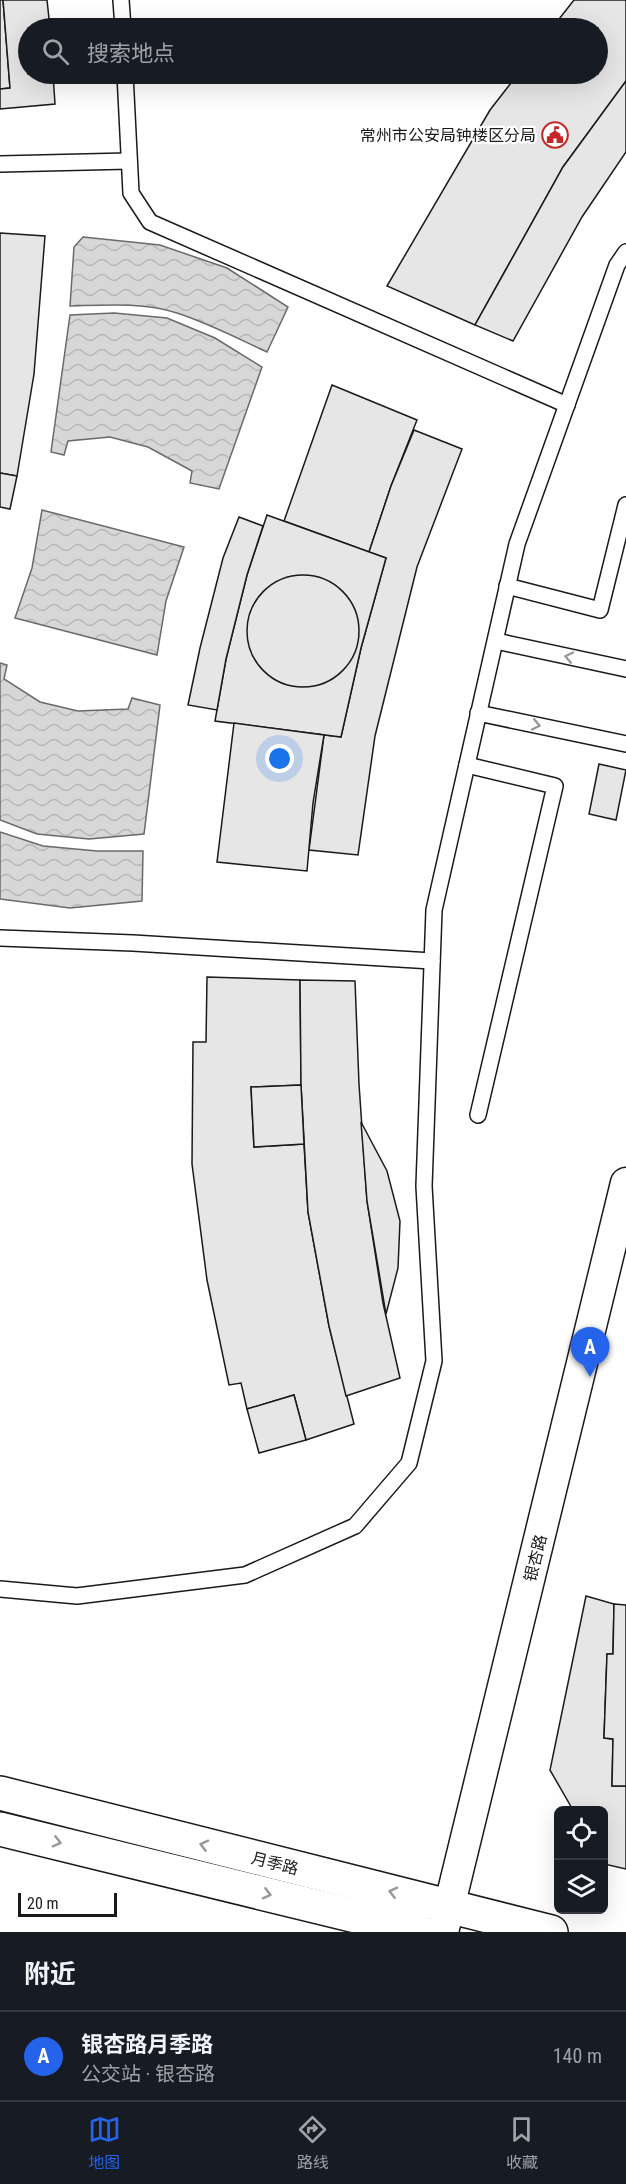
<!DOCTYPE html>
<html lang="zh">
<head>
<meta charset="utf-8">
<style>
  body { margin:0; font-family:"Roboto Condensed","Noto Sans SC",sans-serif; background:#20242c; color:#f1f3f6 }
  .controls { position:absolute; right:18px; bottom:18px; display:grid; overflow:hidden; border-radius:9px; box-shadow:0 6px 24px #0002 }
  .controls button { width:54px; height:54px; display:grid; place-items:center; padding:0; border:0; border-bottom:2px solid #363941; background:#171b24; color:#f1f3f6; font:30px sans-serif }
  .scale { position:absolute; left:18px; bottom:15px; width:99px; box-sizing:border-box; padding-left:6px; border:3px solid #1a1a1a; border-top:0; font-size:16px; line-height:21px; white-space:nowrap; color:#1a1a1a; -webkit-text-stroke:4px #fff; paint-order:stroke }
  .you { position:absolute; left:280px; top:759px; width:21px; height:21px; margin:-15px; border:4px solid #fff; border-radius:50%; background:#1a73e8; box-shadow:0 0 0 9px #1a73e833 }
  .badge { display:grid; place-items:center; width:39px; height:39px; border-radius:50%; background:#2563eb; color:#fff; font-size:20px; font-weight:700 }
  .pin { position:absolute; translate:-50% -50px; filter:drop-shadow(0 2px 3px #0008) }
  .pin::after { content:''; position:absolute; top:32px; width:21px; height:18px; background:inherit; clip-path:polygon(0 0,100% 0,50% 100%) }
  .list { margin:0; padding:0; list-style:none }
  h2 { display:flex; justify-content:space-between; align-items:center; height:78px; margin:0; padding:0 24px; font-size:26px }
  h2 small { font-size:20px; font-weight:400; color:#9ea1a6 }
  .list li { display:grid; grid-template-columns:39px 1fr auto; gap:18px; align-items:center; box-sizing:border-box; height:90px; padding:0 24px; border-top:2px solid #363941 }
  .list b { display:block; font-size:22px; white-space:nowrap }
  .list p { margin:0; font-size:20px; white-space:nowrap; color:#9ea1a6 }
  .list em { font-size:20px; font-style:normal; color:#9ea1a6 }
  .icon { flex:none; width:33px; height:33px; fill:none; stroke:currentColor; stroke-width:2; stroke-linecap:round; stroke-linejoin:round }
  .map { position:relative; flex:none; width:626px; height:1932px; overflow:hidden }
  .search { position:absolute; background:#171b24; box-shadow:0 6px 24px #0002; left:18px; right:18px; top:18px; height:66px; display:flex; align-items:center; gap:15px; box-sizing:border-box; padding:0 21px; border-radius:33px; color:#9ea1a6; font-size:22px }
  .sheet { height:168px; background:#171b24 }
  nav { display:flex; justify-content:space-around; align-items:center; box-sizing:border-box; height:84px; border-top:2px solid #363941; background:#171b24; font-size:16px; color:#9ea1a6 }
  nav a { display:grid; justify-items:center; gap:3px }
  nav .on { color:#2563eb }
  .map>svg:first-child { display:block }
</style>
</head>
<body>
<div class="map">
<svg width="626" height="1932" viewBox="0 0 626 1932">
  <defs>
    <pattern id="water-waves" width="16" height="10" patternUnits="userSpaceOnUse" patternTransform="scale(1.5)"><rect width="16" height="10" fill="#d7d7d7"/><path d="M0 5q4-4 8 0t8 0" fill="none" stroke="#b8b8b8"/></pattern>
  </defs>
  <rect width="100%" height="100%" fill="#fff"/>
  <g fill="url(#water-waves)" stroke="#6a6a6a" stroke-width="1.5">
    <path d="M83,237L160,245L227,268L288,307L267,352C237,338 208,323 177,313C143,302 105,305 70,306L74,247Z"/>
    <polygon points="114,313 167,318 215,338 262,367 219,489 190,483 192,471 148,447 110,437 68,441 64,455 51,452 70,315"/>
    <polygon points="42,510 184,547 166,601 157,655 15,618 32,568"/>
    <polygon points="0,663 7,665 4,679 40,702 78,711 128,709 132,698 160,705 144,834 89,839 37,834 0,820"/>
    <polygon points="0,832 43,846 97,851 143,851 142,901 70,908 0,899"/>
  </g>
  <g fill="#e6e6e6" stroke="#1a1a1a" stroke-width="1.5">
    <polygon points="0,0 3,0 10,88 0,89"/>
    <polygon points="3,0 47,0 50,28 28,28 28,74 53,74 55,104 0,109 0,89 10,88"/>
    <polygon points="574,0 626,0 626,81 563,167 475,325 387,286 490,110 518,74 598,74 598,28 552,28"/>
    <polygon points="626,81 626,152 582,217 513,341 475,325 563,167"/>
    <polygon points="0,233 45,236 34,374 17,476 0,473"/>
    <polygon points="332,385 417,420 391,486 369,552 284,521"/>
    <polygon points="414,430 462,449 417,567 375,736 358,855 309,850 324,735 341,737 361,648 386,558 369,552 391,486"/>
    <polygon points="0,473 17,476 10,509 0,507"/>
    <polygon points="267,515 386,558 361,648 341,737 215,721 226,659 247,575"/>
    <polygon points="239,517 263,526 247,575 226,659 217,710 188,705 200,648 223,558"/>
    <circle cx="303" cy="631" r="56"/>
    <polygon points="234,723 324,735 313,803 307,871 217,862"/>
    <polygon points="599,764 626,770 616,820 589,814"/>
    <polygon points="207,977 300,980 301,1085 251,1087 254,1147 304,1144 308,1212 329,1326 354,1424 306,1440 294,1395 247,1409 241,1383 229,1385 207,1280 192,1164 193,1042 206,1042"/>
    <polygon points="300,980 355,981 359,1084 367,1201 383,1303 400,1378 346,1396 329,1326 308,1212 301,1085"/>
    <polygon points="301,1085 304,1144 254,1147 251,1087"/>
    <polygon points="361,1122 387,1171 400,1221 398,1268 386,1314 367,1201"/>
    <polygon points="294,1395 306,1440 259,1453 247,1409"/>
    <polygon points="586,1596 614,1604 613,1654 607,1654 604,1738 613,1739 612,1786 626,1786 626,1869 604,1864 604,1810 573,1810 550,1770"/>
    <polygon points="614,1604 626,1605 626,1786 612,1786 613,1739 604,1738 607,1654 613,1654"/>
  </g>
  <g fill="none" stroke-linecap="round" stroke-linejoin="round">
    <g stroke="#1a1a1a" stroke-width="18">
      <g id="lane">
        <polyline points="121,0 123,28"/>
        <polyline points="125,74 131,193 150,222 567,405"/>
        <polyline points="0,164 129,161"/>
        <polyline points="507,586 600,610 626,505"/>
        <polyline points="496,641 626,669"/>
        <polyline points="478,713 626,744"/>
        <polyline points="467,765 555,786 478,1115"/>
        <polyline points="0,938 133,943 432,961"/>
        <polyline points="0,1589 77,1596 245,1575 355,1526 409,1463 434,1361 424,1186 434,910 517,544 617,265 626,252"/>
      </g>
    </g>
    <g stroke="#1a1a1a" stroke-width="33">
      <polyline id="street" points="443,1932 626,1183"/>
    </g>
    <g stroke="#1a1a1a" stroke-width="36">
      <g id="secondary">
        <polyline points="0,1793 551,1932"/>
        <polyline points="0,1829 421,1932"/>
      </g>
    </g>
    <use href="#lane" stroke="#fff" stroke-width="15"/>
    <use href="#street" stroke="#fff" stroke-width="30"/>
    <use href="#secondary" stroke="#fff" stroke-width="33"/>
  </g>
  <defs><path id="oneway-chevron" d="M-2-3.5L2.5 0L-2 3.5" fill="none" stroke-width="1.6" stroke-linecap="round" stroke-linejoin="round" transform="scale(1.5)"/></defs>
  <g stroke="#989898">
    <use href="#oneway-chevron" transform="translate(569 657) rotate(-168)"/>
    <use href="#oneway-chevron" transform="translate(536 725) rotate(12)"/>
    <use href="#oneway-chevron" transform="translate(57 1842) rotate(14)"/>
    <use href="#oneway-chevron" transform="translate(204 1845) rotate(-166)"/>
    <use href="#oneway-chevron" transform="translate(393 1892) rotate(-166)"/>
    <use href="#oneway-chevron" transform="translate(267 1894) rotate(14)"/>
  </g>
  <defs>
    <g id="civic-ring" transform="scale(1.35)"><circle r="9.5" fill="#fff" stroke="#c62828" stroke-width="1.5"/><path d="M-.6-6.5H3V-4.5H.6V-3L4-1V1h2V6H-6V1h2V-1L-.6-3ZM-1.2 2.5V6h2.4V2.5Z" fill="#c62828"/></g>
  </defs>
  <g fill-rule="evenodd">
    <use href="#civic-ring" x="555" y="135"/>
  </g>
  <g text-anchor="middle" stroke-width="4.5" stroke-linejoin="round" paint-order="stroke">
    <g font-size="16" fill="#1a1a1a" stroke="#fff" text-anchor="end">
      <text x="536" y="141">常州市公安局钟楼区分局</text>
    </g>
    <g font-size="16" fill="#1a1a1a" stroke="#fff">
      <text transform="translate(535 1558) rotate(-76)" y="6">银杏路</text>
      <text transform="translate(275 1863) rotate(14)" y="6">月季路</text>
    </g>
  </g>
</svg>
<div class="controls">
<button><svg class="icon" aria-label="locate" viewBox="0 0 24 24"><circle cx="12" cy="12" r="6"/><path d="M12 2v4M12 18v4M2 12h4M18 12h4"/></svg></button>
<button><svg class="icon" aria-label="layers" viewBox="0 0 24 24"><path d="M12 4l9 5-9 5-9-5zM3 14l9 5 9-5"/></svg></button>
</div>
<div class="scale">20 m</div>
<div class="you"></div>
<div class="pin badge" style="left:590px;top:1377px">A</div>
<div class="search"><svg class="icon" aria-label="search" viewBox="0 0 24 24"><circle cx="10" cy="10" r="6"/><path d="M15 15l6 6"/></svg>搜索地点</div>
</div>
<section class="sheet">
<h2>附近<small></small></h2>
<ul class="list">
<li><span class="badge">A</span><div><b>银杏路月季路</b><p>公交站 · 银杏路</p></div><em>140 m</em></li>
</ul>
</section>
<nav>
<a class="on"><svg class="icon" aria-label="map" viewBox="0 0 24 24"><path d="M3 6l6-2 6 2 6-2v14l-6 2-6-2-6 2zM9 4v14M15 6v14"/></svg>地图</a>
<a><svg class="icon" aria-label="directions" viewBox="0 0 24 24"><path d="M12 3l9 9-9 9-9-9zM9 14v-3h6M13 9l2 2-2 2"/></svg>路线</a>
<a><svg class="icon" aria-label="saved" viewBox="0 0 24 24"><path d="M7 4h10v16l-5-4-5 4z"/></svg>收藏</a>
</nav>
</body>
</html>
